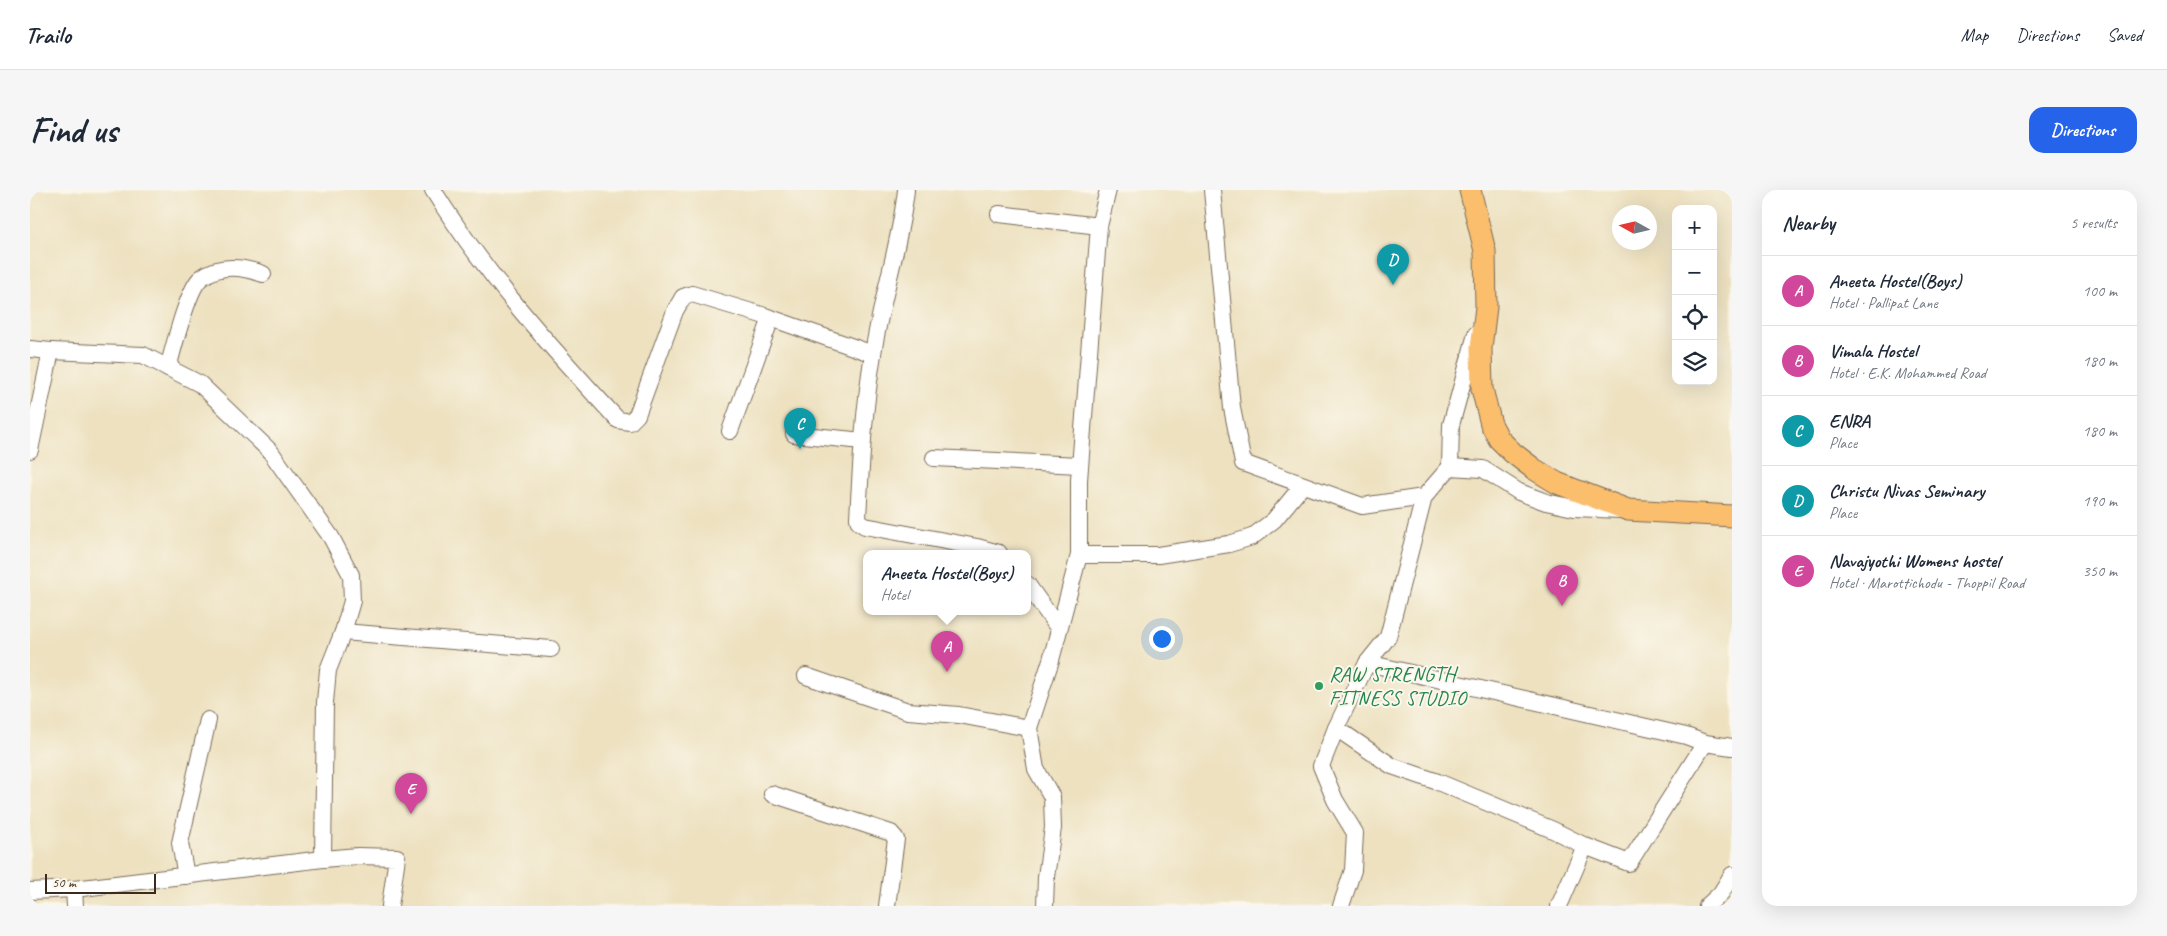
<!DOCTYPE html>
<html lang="en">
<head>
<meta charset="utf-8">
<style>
  body { margin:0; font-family:Caveat,sans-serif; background:#f6f6f7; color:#1f2937 }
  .controls { position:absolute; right:15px; top:15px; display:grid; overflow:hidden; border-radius:10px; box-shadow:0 5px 20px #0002 }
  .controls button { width:45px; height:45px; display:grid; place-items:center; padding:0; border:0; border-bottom:1px solid #e0e1e3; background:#fff; color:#1f2937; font:25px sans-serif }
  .compass { position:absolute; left:1582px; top:15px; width:45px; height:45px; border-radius:50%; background:#fff; box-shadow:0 5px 20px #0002; rotate:278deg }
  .scale { position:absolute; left:15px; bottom:12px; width:111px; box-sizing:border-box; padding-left:5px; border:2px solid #3b2a1e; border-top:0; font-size:14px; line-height:18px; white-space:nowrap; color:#3b2a1e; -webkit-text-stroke:4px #fbf7ec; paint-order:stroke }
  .you { position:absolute; left:1131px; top:448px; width:18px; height:18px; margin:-12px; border:4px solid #fff; border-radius:50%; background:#1a73e8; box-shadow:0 0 0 8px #1a73e833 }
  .badge { display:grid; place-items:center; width:32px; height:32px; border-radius:50%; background:#2563eb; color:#fff; font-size:16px; font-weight:700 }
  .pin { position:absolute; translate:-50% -41px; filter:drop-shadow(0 1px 2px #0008) }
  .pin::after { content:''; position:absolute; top:26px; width:18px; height:15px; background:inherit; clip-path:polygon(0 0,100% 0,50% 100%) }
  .popup { position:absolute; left:833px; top:360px; width:168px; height:65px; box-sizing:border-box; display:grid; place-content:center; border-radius:10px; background:#fff; filter:drop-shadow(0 1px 4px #0005); font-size:16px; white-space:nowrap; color:#747a83 }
  .popup b { font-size:19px; color:#1f2937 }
  .popup::after { content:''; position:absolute; left:50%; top:100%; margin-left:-10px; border:10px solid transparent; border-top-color:#fff }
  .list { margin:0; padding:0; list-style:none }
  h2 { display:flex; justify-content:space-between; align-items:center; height:65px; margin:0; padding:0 20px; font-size:21px }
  h2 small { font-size:16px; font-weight:400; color:#747a83 }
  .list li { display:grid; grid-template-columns:32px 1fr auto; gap:15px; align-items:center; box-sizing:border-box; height:70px; padding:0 20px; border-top:1px solid #e0e1e3 }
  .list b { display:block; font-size:19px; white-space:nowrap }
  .list p { margin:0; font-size:16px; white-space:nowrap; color:#747a83 }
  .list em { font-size:16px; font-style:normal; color:#747a83 }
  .icon { flex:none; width:28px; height:28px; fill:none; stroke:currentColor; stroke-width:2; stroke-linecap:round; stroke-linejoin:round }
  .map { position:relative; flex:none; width:1702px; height:716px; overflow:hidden; border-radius:15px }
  header { display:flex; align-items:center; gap:30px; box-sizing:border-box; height:70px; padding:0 25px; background:#fff; border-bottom:1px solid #e0e1e3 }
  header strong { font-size:24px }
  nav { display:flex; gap:28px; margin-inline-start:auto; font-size:18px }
  .intro { display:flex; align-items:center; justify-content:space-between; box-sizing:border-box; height:120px; padding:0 30px }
  h1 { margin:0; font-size:35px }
  .button { padding:12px 22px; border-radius:15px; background:#2563eb; color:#fff; font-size:18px; font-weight:700 }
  main { display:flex; gap:30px; padding:0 30px }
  aside { flex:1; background:#fff; border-radius:15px; box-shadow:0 5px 20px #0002 }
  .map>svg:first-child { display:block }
</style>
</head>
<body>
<header>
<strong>Trailo</strong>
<nav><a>Map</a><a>Directions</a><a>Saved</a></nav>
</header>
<div class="intro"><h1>Find us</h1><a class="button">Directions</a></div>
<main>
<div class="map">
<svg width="1702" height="716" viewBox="0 0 1702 716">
  <rect width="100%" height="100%" fill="#fbf7ec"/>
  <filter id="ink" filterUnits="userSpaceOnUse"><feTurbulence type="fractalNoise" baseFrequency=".02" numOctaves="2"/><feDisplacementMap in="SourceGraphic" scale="10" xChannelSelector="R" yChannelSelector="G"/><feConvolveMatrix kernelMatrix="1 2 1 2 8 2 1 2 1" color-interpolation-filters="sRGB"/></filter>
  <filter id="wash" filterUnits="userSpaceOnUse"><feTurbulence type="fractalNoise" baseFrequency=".0096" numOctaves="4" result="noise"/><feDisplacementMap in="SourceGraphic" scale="20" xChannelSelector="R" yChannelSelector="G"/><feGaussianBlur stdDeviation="1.12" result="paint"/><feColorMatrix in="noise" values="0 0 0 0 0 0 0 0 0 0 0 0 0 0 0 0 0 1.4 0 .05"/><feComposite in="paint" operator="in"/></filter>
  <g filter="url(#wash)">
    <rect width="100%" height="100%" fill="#ede1c0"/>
  </g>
  <g filter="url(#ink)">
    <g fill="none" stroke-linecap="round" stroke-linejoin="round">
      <g stroke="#796a57" stroke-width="18">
        <g id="minor">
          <path d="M403,0C455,84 521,158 588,230L600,232L607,225L645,121L653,107L662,104L735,126L843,164"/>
          <path d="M876,0C870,56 851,109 843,164C834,218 831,273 828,328L829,332L835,336L947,357L969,363"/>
          <polyline points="1182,0 1202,218 1213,273 1332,316 1394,307"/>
          <polyline points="969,24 1069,36"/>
          <polyline points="0,159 21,161 0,260"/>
          <polyline points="21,161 113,165 170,194 240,261 301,347 321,385 322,411 313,442 298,480 295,512 293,669"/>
          <path d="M138,178C143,160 158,98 171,88C190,73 213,77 233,84"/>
          <polyline points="700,241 741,128"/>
          <polyline points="764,244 833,251"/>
          <polyline points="904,268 1050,275"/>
          <polyline points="1420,277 1421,235 1446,144"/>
          <polyline points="1049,365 1128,365 1199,354 1222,347 1244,330 1273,295"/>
          <polyline points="997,394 1029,439"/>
          <polyline points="313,442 521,459"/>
          <polyline points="1337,473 1656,546 1675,553 1702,557"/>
          <polyline points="776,486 878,521 929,525 999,538"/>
          <polyline points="1306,538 1362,576 1408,592 1523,640 1555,656 1599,673 1675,553"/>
          <polyline points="742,604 861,643 866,649 857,716"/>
          <polyline points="156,686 150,653 178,530"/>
          <polyline points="44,699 45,716"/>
          <polyline points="0,701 44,699 293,669 328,666 367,667 360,716"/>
          <polyline points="1015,716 1016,687 1023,638 1022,607 1006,579 999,538 1021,470 1049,365 1049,290 1069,36 1078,0"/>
          <polyline points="1311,716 1323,680 1325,643 1305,610 1291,576 1306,538 1337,473 1358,447 1394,307 1420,277 1453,279 1489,302 1516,312 1544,318 1591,320"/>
          <polyline points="1529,716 1555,656"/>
          <polyline points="1677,716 1691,703 1702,685"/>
        </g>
      </g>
      <g stroke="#796a57" stroke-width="23">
        <polyline id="major" points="1440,0 1455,61 1456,117 1451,158 1452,199 1461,234 1469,249 1483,263 1504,279 1527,293 1598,320 1702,326"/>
      </g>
      <use href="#minor" stroke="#fff" stroke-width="16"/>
      <use href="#major" stroke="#fabe6d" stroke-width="21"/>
    </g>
  </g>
  <circle fill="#2e9e5b" stroke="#fbf7ec" stroke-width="2" cx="1289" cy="496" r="5"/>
  <g text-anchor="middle" stroke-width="4" stroke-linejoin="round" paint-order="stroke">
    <g font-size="21" fill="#27864d" stroke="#fbf7ec" text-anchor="start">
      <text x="1299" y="491">RAW STRENGTH<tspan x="1299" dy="24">FITNESS STUDIO</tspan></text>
    </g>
  </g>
</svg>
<div class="controls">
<button>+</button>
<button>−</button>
<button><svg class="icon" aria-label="locate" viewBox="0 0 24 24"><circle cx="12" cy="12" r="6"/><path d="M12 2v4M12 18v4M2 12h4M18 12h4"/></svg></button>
<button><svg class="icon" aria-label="layers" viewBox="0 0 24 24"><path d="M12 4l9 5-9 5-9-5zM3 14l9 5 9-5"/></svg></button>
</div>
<svg class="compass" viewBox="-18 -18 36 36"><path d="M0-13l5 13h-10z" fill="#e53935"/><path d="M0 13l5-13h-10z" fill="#747a83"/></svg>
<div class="scale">50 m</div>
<div class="you"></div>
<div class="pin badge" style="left:917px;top:482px;background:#d1479c">A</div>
<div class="popup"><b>Aneeta Hostel(Boys)</b>Hotel</div>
<div class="pin badge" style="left:1532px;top:416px;background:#d1479c">B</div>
<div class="pin badge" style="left:770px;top:259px;background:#0f9aa8">C</div>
<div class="pin badge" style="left:1363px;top:95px;background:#0f9aa8">D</div>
<div class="pin badge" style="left:381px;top:624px;background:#d1479c">E</div>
</div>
<aside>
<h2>Nearby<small>5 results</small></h2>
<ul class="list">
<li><span class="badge" style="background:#d1479c">A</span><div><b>Aneeta Hostel(Boys)</b><p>Hotel · Pallipat Lane</p></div><em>100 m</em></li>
<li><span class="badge" style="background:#d1479c">B</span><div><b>Vimala Hostel</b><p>Hotel · E.K. Mohammed Road</p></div><em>180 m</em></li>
<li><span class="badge" style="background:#0f9aa8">C</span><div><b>ENRA</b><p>Place</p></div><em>180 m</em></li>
<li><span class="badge" style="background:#0f9aa8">D</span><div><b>Christu Nivas Seminary</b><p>Place</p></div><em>190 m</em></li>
<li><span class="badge" style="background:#d1479c">E</span><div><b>Navajyothi Womens hostel</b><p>Hotel · Marottichodu - Thoppil Road</p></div><em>350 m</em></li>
</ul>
</aside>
</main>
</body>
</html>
